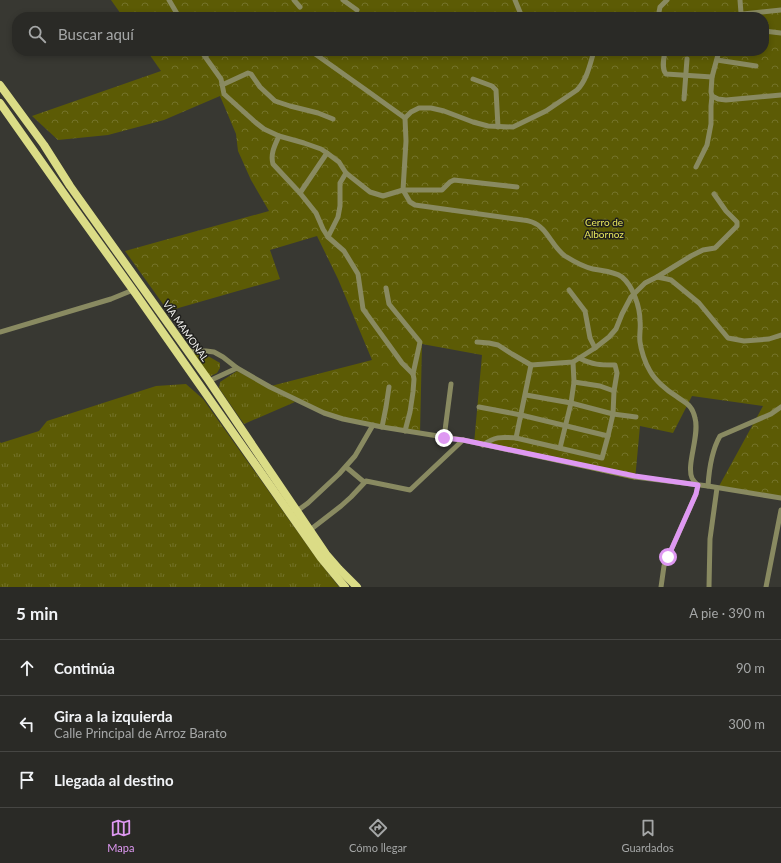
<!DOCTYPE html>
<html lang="es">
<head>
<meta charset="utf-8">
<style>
  body { margin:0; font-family:Lato,sans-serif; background:#363632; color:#f1f3f6 }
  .stop { position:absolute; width:12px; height:12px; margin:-9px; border:3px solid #de98f2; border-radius:50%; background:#fff }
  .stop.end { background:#de98f2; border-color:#fff; box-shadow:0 1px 4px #0008 }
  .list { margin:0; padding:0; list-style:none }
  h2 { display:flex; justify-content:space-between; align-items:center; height:52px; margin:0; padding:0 16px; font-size:17px }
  h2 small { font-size:13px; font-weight:400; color:#a5a7a7 }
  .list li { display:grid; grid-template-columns:26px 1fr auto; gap:12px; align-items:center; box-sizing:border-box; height:56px; padding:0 16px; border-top:1px solid #464643 }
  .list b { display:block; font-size:15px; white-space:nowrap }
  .list p { margin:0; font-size:13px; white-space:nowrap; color:#a5a7a7 }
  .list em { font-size:13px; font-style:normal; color:#a5a7a7 }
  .icon { flex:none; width:22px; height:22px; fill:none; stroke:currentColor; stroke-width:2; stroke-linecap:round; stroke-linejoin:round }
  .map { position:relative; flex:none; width:781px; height:587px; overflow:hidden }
  .search { position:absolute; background:#2a2a26; box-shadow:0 2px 6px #0003; left:12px; right:12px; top:12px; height:44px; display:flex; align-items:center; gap:10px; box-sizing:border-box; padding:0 14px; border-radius:16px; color:#a5a7a7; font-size:15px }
  .sheet { height:220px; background:#2a2a26 }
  nav { display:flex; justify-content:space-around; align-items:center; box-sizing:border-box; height:56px; border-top:1px solid #464643; background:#2a2a26; font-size:11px; color:#a5a7a7 }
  nav a { display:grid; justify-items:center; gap:2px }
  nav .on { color:#de98f2 }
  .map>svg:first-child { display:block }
</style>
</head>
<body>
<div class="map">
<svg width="781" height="587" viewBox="0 0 781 587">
  <defs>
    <pattern id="grass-tufts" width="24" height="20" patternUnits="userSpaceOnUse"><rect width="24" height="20" fill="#5c5b05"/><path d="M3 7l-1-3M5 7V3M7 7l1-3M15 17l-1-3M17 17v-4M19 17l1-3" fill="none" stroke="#74732a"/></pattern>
    <pattern id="forest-crowns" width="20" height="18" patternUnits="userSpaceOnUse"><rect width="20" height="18" fill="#5c5b05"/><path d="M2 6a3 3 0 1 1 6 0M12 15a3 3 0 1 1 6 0" fill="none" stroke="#74732a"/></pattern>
  </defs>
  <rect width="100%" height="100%" fill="#383832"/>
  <g fill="url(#grass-tufts)">
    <polygon points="193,353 208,356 220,363 220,368 217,373 209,377"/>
    <polygon points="237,371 295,402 244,424 219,388 220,382"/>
    <polygon points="186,384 203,399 317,559 339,587 0,587 0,442 1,443 39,431 47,421 156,386"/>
  </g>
  <polygon fill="url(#forest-crowns)" points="111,0 781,0 781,499 718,488 763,406 692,396 673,433 640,426 635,480 474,444 482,355 422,344 420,434 342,420 271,386 372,360 338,279 317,236 270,250 280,279 168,311 125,251 269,211 251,180 238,151 236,134 220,96 164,120 108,135 58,140 32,116 161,71 147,51 764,51 764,17 123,17"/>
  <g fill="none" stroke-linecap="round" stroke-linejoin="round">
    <g stroke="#898a61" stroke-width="5">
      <polyline points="169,0 179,17"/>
      <polyline points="294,0 300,7"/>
      <polyline points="343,0 357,10"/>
      <polyline points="515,0 522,17"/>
      <polyline points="740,0 741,13 743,14 781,10"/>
      <polyline points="658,17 660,7 667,0"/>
      <polyline points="764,31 781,33"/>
      <polyline points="201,51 221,79 224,94 255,122 264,129 279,136 304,143 321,149 327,153 339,162 346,173 370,192 383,196 403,190 442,190 450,182 454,180 517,187"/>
      <polyline points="311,51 366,90 405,118"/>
      <path d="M594,51C590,64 587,80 577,90L546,111L513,127L488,126L473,122L444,111L431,108H419L411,112L405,118L406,141L403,190L410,202L415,205L523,220C526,220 529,221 532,222C547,227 552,247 565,256C573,261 583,267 593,269C602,271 613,271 622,277C633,286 640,307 640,321C641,328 639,335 640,342C641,350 645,363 650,371C655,380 666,390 676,396C685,403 692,404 695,418C700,435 686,465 692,478C693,480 695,483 698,485L696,494L664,566L661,587"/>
      <path d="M665,51C664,58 661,68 666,74L712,77"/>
      <polyline points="205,56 212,51"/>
      <polyline points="717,60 756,66"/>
      <polyline points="473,79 492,86 496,90 498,127"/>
      <polyline points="222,85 248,73 251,74 260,87 275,101 290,106 318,113 333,119"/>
      <polyline points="712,96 718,99 726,100 781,95"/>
      <polyline points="684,99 687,59"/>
      <path d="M279,136C275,145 270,154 273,164L300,193L316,213L323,229L328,237L344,251L358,274L363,309L402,363L413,374L414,379L413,392L410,412L405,431"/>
      <polyline points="696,167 707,145 711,124 711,106 712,96 711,92 712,77 719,51"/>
      <polyline points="300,193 327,153"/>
      <polyline points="328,237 338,217 340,206 340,183 346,173"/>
      <polyline points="657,277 691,256 703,250 715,248 737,226 737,222 726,211 714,194"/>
      <polyline points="386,288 389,304 420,342 413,374"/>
      <polyline points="569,290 585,311 590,338 595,348"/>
      <polyline points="0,332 111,299 133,290"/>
      <polyline points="477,342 489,343 498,345 512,354 531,365 573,362 595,348 609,337 616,329 622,314 631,297 645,283 657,277 667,279 671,280 699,303 728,338 744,341 769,339 781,335"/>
      <polyline points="187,351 206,351 214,352 223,357 237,368 270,387 324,413 343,419 382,427 463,440 635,477 708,486 781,498"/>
      <path d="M579,358C593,365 600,365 615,365L617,373L614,391"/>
      <polyline points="209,381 237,368"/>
      <polyline points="526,395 571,403 613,414 636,417"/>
      <polyline points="479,407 521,415 608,436"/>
      <polyline points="382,427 386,407 389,387"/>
      <polyline points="444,438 451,384"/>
      <polyline points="516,438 531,365"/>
      <path d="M483,445C496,436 501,437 516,438L602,458L608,436L613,414L614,391L600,386L574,382"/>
      <polyline points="560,448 571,403 574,382 573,362"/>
      <polyline points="346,467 364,482"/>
      <path d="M708,486C709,470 712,450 720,436L771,414L781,407"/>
      <polyline points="297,511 308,503 339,474 355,456 373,425"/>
      <polyline points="310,530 341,506 351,497 366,481 410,490 463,440"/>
      <polyline points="709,587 710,539 717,488"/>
      <polyline points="766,587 781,510"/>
    </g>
    <g stroke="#dbdc86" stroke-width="8">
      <polyline points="0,85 44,145 70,186 209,381 326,554 339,569 357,587"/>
      <polyline points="0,103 74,208 133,290 321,558 345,587"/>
    </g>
  </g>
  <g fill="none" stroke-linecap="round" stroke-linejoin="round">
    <polyline stroke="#de98f2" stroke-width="5" points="444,438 463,440 635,476 698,485 696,494 668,557"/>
  </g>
  <g text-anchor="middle" stroke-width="3" stroke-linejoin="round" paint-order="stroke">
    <g font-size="10" fill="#e7e65c" stroke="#1f1f1c">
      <text x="604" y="226">Cerro de<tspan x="604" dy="12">Albornoz</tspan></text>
    </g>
    <g font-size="10" fill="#f2f2ee" stroke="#1f1f1c">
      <text transform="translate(186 331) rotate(55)" y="4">VÍA MAMONAL</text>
    </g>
  </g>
</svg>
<div class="stop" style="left:668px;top:557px"></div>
<div class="stop end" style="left:444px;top:438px"></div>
<div class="search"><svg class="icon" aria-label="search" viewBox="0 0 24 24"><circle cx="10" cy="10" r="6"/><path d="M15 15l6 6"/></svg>Buscar aquí</div>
</div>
<section class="sheet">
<h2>5 min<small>A pie · 390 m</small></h2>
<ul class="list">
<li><svg class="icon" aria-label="ahead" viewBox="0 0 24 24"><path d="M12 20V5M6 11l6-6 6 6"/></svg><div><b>Continúa</b></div><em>90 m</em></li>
<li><svg class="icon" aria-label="left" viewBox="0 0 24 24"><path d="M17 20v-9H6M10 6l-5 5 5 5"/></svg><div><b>Gira a la izquierda</b><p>Calle Principal de Arroz Barato</p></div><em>300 m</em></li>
<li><svg class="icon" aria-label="arrive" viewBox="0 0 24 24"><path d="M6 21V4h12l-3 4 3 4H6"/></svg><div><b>Llegada al destino</b></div></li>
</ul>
</section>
<nav>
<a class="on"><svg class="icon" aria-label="map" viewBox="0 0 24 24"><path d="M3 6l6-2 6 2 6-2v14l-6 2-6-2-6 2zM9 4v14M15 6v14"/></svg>Mapa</a>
<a><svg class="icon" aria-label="directions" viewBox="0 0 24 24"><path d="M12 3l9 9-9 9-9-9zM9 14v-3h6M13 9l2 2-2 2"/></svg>Cómo llegar</a>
<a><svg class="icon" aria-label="saved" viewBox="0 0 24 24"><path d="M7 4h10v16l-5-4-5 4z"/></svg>Guardados</a>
</nav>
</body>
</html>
